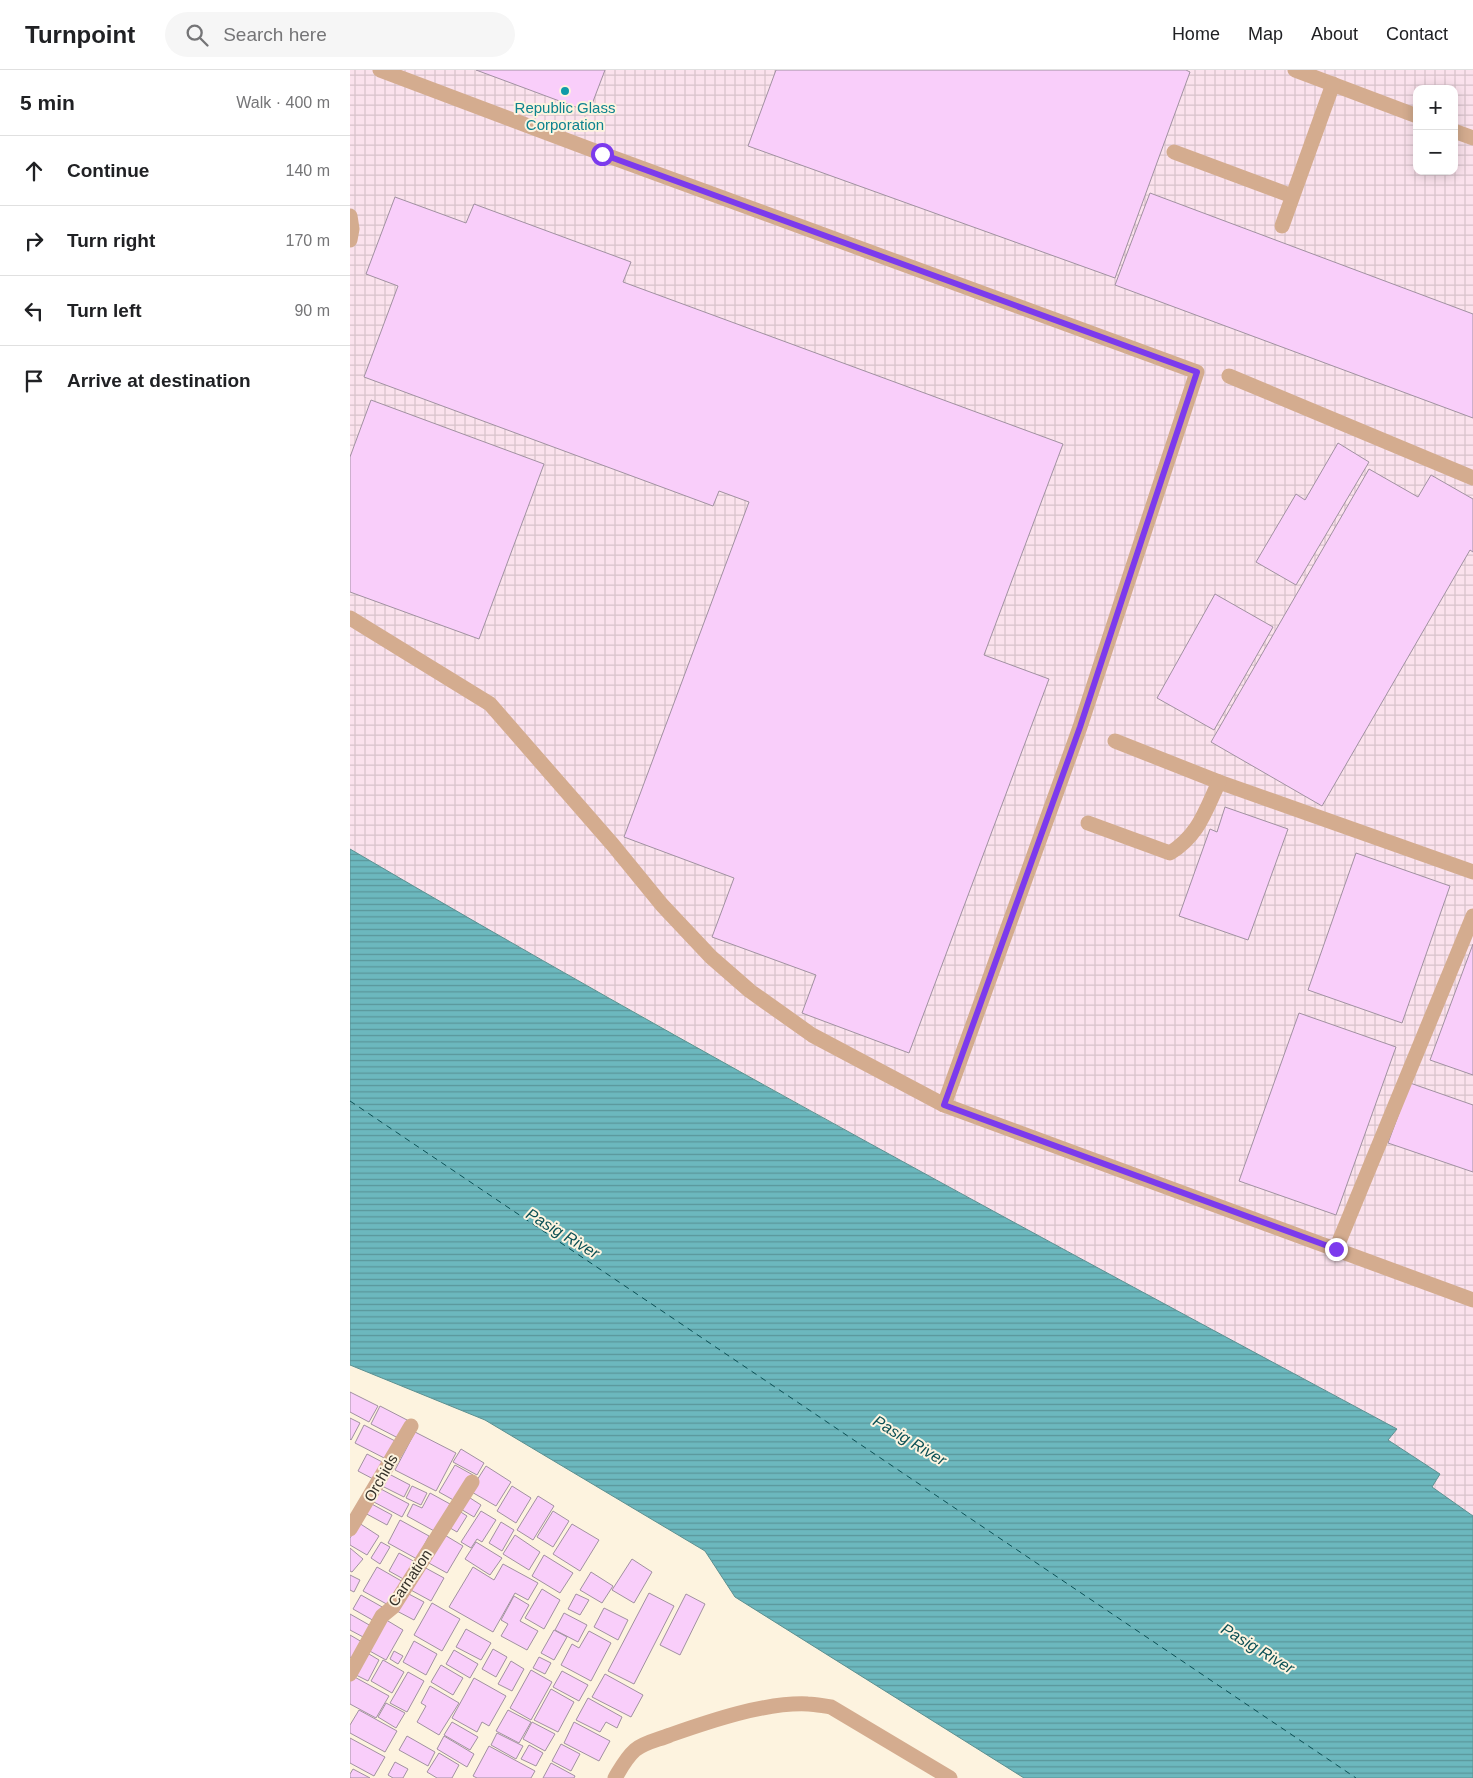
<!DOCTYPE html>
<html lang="en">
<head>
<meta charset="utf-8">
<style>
  body { margin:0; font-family:Helvetica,sans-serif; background:#f6f6f6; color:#202124 }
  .controls { position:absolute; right:15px; top:15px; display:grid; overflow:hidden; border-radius:10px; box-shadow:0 2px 12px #0003 }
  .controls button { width:45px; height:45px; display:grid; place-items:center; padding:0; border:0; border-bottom:1px solid #e0e0e0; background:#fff; color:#202124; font:25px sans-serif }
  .stop { position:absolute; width:15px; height:15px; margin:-11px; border:4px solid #7c3aed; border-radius:50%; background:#fff }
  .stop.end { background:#7c3aed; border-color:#fff; box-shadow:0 1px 5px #0008 }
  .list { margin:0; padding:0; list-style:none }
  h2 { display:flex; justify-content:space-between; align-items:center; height:65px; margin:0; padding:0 20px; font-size:21px }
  h2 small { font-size:16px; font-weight:400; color:#757577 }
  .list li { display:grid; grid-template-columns:32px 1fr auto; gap:15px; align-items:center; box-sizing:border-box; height:70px; padding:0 20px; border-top:1px solid #e0e0e0 }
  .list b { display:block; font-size:19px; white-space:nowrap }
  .list em { font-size:16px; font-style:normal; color:#757577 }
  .icon { flex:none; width:28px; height:28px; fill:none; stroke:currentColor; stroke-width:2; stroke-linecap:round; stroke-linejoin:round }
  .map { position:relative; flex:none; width:1123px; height:1708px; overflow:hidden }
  header { display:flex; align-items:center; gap:30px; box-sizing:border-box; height:70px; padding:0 25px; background:#fff; border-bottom:1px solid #e0e0e0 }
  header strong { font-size:24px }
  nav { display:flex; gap:28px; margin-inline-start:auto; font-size:18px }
  .search { width:350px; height:45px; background:#f6f6f6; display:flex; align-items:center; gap:12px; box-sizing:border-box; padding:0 18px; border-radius:28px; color:#757577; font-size:19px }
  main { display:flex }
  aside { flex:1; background:#fff }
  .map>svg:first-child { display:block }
</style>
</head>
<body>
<header>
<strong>Turnpoint</strong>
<div class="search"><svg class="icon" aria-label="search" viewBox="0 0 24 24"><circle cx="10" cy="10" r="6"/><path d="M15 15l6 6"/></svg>Search here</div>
<nav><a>Home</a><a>Map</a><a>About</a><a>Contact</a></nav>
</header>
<main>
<aside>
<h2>5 min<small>Walk · 400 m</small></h2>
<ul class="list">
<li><svg class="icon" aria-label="ahead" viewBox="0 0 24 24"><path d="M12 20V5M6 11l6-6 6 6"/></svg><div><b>Continue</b></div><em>140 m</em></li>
<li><svg class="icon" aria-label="right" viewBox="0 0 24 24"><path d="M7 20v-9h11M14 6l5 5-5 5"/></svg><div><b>Turn right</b></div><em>170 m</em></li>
<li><svg class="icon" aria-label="left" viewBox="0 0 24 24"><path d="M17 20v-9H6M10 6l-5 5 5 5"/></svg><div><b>Turn left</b></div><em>90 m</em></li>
<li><svg class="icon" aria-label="arrive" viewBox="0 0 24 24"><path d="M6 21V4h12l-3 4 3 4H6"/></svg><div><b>Arrive at destination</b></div></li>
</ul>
</aside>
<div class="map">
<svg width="1123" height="1708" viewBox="0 0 1123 1708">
  <defs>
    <pattern id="industrial-grid" width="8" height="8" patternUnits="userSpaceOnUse" patternTransform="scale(1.25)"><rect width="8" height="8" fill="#fbe2ed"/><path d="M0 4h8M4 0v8" fill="none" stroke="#d8c2cb"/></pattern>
    <pattern id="water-rules" width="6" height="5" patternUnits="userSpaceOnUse" patternTransform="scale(1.25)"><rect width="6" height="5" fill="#6cb8be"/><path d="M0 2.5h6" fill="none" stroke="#5a969a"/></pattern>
  </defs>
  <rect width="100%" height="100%" fill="#fdf3df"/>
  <path fill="url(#industrial-grid)" fill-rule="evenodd" d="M0,0H1123V1446L1082,1417L1090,1404L1038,1370L1046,1359L624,1132L149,866L0,779ZM1067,19H1104V101H1067Z"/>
  <path fill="url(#water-rules)" stroke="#5c9091" d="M0,779C344,981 695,1170 1047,1359L1038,1370L1090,1404L1082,1417L1123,1446V1708H674L385,1527L355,1481L135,1350L0,1295Z"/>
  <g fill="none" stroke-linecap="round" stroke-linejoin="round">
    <polyline stroke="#0b5055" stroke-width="1" stroke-dasharray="6 5" stroke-linecap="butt" points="0,1031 1006,1708"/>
  </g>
  <g fill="#f9cefa" stroke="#a191a1">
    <polygon points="126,0 255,0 239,42"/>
    <polygon points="426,0 836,0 840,2 765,208 398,76"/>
    <polygon points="800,123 1123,244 1123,348 765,215"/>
    <polygon points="45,127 116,153 124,134 281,192 273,212 713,374 634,585 699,609 559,983 452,943 466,905 362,867 384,808 274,767 399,432 369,421 363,436 14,307 48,216 16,204"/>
    <polygon points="21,330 194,394 129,569 0,522 0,387"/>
    <polygon points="988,373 1019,392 946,515 906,492 946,424 955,430"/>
    <polygon points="1019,399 1068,427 1081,405 1123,429 1123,482 1120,480 972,736 861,672"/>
    <polygon points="865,524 923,557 864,660 807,628"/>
    <polygon points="875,737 938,759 898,870 829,846 860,759 867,762"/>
    <polygon points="1006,783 1100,816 1052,953 958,920"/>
    <polygon points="1123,874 1123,1005 1080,990"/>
    <polygon points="949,943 1046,977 986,1145 889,1111"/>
    <polygon points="1060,1013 1123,1035 1123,1102 1038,1073"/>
    <polygon points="0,1322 28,1336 19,1352 0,1342"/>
    <polygon points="30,1336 59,1351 50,1369 21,1354"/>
    <polygon points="0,1348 10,1353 1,1370 0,1369"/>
    <polygon points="14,1355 49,1373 40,1391 5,1373"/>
    <polygon points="65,1362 106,1383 86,1421 45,1400"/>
    <polygon points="111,1379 134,1393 127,1405 103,1392"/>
    <polygon points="17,1384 36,1394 27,1411 8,1401"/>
    <polygon points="105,1395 123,1405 107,1432 89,1422"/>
    <polygon points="136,1396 161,1412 146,1436 120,1421"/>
    <polygon points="39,1404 60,1415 54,1427 32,1416"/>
    <polygon points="62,1416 77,1423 71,1435 56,1428"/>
    <polygon points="162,1416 181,1428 166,1453 147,1441"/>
    <polygon points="29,1418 59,1434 52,1447 22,1431"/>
    <polygon points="80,1423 100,1434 86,1462 57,1446 63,1434 72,1438"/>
    <polygon points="117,1426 131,1435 124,1447 109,1438"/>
    <polygon points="188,1426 204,1436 183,1470 167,1460"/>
    <polygon points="18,1432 42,1445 37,1455 13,1442"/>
    <polygon points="106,1439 117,1446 107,1462 95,1455"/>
    <polygon points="131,1441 146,1450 132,1472 127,1469 121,1478 111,1472"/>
    <polygon points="203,1441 219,1451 203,1477 187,1467"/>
    <polygon points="50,1450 79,1466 67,1489 38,1473"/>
    <polygon points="151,1452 164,1460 152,1481 139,1473"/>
    <polygon points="9,1453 29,1466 17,1485 0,1475 0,1468"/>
    <polygon points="222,1454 249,1470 230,1501 203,1484"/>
    <polygon points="93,1464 113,1476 97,1503 77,1492"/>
    <polygon points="165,1465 190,1482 179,1500 153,1484"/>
    <polygon points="31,1472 40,1477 30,1494 21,1488"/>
    <polygon points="126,1472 152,1488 140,1505 115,1489"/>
    <polygon points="0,1478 13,1489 2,1502 0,1501"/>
    <polygon points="49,1483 67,1493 57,1511 39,1501"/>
    <polygon points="194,1485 223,1503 210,1523 182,1506"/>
    <polygon points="282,1489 302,1502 284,1533 262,1520"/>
    <polygon points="153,1494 188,1513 178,1530 165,1523 143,1562 99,1537 123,1497 144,1510"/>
    <polygon points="72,1496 94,1508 81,1531 59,1519"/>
    <polygon points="27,1497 55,1513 42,1537 13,1521"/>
    <polygon points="241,1502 263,1516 252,1533 230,1520"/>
    <polygon points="0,1505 10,1510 4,1522 0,1520"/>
    <polygon points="192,1519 210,1530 194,1559 175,1548"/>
    <polygon points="55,1522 74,1532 64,1550 45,1540"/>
    <polygon points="299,1523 324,1536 284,1614 258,1601"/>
    <polygon points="226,1524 239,1530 230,1545 218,1539"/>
    <polygon points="336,1524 355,1534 330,1585 310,1575"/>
    <polygon points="11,1525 34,1538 26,1552 3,1539"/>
    <polygon points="164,1526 179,1535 170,1551 188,1561 177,1580 151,1566 158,1554 151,1550"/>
    <polygon points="82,1533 110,1549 92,1581 64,1565"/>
    <polygon points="254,1538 278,1550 268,1570 244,1557"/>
    <polygon points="214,1543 237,1555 228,1572 205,1560"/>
    <polygon points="0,1544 21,1556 15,1568 0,1560"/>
    <polygon points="33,1548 53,1560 36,1590 16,1579"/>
    <polygon points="116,1559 141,1573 131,1590 106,1577"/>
    <polygon points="204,1560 217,1567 204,1590 191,1583"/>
    <polygon points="239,1561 261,1573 241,1611 211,1595 222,1574 229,1578"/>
    <polygon points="0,1565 12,1572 3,1589 0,1587"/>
    <polygon points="64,1571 87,1584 76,1605 53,1592"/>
    <polygon points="143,1579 157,1587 146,1607 132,1599"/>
    <polygon points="104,1580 128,1594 120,1608 96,1594"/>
    <polygon points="14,1581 29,1590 18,1611 2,1603"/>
    <polygon points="44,1581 53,1586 48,1594 40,1589"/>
    <polygon points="189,1587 201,1593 195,1604 183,1598"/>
    <polygon points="33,1590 54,1602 42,1623 21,1611"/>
    <polygon points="161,1591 174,1599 162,1621 148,1614"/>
    <polygon points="91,1595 113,1608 103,1625 81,1612"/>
    <polygon points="181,1600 202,1612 181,1650 160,1638"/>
    <polygon points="212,1601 238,1615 229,1631 203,1617"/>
    <polygon points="58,1602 74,1611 57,1642 40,1633"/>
    <polygon points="255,1604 293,1625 281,1647 242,1627"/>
    <polygon points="1,1605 39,1626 26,1648 0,1634 0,1607"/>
    <polygon points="124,1608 156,1626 139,1656 132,1652 127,1662 102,1648"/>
    <polygon points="80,1616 109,1633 89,1665 67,1652 76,1636 71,1633"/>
    <polygon points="201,1619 224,1632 208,1662 184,1650"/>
    <polygon points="238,1628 272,1647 267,1658 256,1652 250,1662 226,1650"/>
    <polygon points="36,1633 55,1643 46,1658 28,1647"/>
    <polygon points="9,1640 47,1661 35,1682 0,1663 0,1655"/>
    <polygon points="158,1640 181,1652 169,1673 146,1661"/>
    <polygon points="102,1652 128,1667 120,1680 94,1665"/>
    <polygon points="182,1652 205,1664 195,1681 173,1669"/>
    <polygon points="224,1652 260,1671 249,1691 214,1673"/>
    <polygon points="147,1663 173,1676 166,1689 141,1675"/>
    <polygon points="57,1666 85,1682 78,1696 49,1680"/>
    <polygon points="94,1666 124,1684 117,1697 87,1679"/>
    <polygon points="0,1668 35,1687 24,1706 0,1693"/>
    <polygon points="211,1674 230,1684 221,1701 202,1691"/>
    <polygon points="179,1675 193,1683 186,1696 171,1689"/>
    <polygon points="139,1676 185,1701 181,1708 127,1708 123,1706"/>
    <polygon points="89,1683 109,1695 102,1708 87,1708 77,1702"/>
    <polygon points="45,1692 58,1699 53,1708 43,1708 38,1705"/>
    <polygon points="201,1693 225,1706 224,1708 193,1708"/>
    <polygon points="3,1699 20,1708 0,1708 0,1704"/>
  </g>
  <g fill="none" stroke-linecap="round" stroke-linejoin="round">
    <g stroke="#d4ac8f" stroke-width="15">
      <polyline points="30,0 253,84 847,302 730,657 594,1035"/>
      <polyline points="945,0 1067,46"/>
      <polyline points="1104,61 1123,68"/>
      <polyline points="824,82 942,126"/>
      <polyline points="0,146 2,159 0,170"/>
      <polyline points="932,156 983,14"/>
      <polyline points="879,306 1123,408"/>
      <polyline points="0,548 140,634 263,775 312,835 361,887 400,921 462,965 594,1035 1123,1230"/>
      <polyline points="765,671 869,712 1123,802"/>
      <path d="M738,753L820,783C849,765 855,741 869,712"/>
      <polyline points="986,1179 1123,846"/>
      <polyline points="0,1604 32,1546 43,1537 122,1412"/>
      <path d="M265,1708C271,1698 276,1688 285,1680C295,1672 308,1670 320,1665C360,1651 415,1632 458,1634C465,1634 473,1636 481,1637L600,1708"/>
    </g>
    <polyline stroke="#d4ac8f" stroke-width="15" points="0,1459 61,1356"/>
  </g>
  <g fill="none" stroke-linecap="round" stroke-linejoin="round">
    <polyline stroke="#7c3aed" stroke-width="6" points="252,84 847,302 730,657 594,1035 986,1179"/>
  </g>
  <circle fill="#0f9aa8" stroke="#fdf3df" stroke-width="2" cx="215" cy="21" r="5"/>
  <g text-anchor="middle" stroke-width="4" stroke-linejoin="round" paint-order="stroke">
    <g font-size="15" fill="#0d838f" stroke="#fdf3df">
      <text x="215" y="43">Republic Glass<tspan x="215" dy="17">Corporation</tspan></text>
    </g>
    <g font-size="15" fill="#353129" stroke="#fdf3df">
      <text transform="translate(31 1408) rotate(-60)" y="5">Orchids</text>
      <text transform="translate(60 1508) rotate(-56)" y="5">Carnation</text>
    </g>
    <g font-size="16" font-style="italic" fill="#0b5055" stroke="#fdf3df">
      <text transform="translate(213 1163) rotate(31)" y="6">Pasig River</text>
      <text transform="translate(560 1370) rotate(31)" y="6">Pasig River</text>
      <text transform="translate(908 1578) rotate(31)" y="6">Pasig River</text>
    </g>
  </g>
</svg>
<div class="controls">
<button>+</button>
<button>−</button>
</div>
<div class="stop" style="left:252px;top:84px"></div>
<div class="stop end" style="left:986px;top:1179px"></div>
</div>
</main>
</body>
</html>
